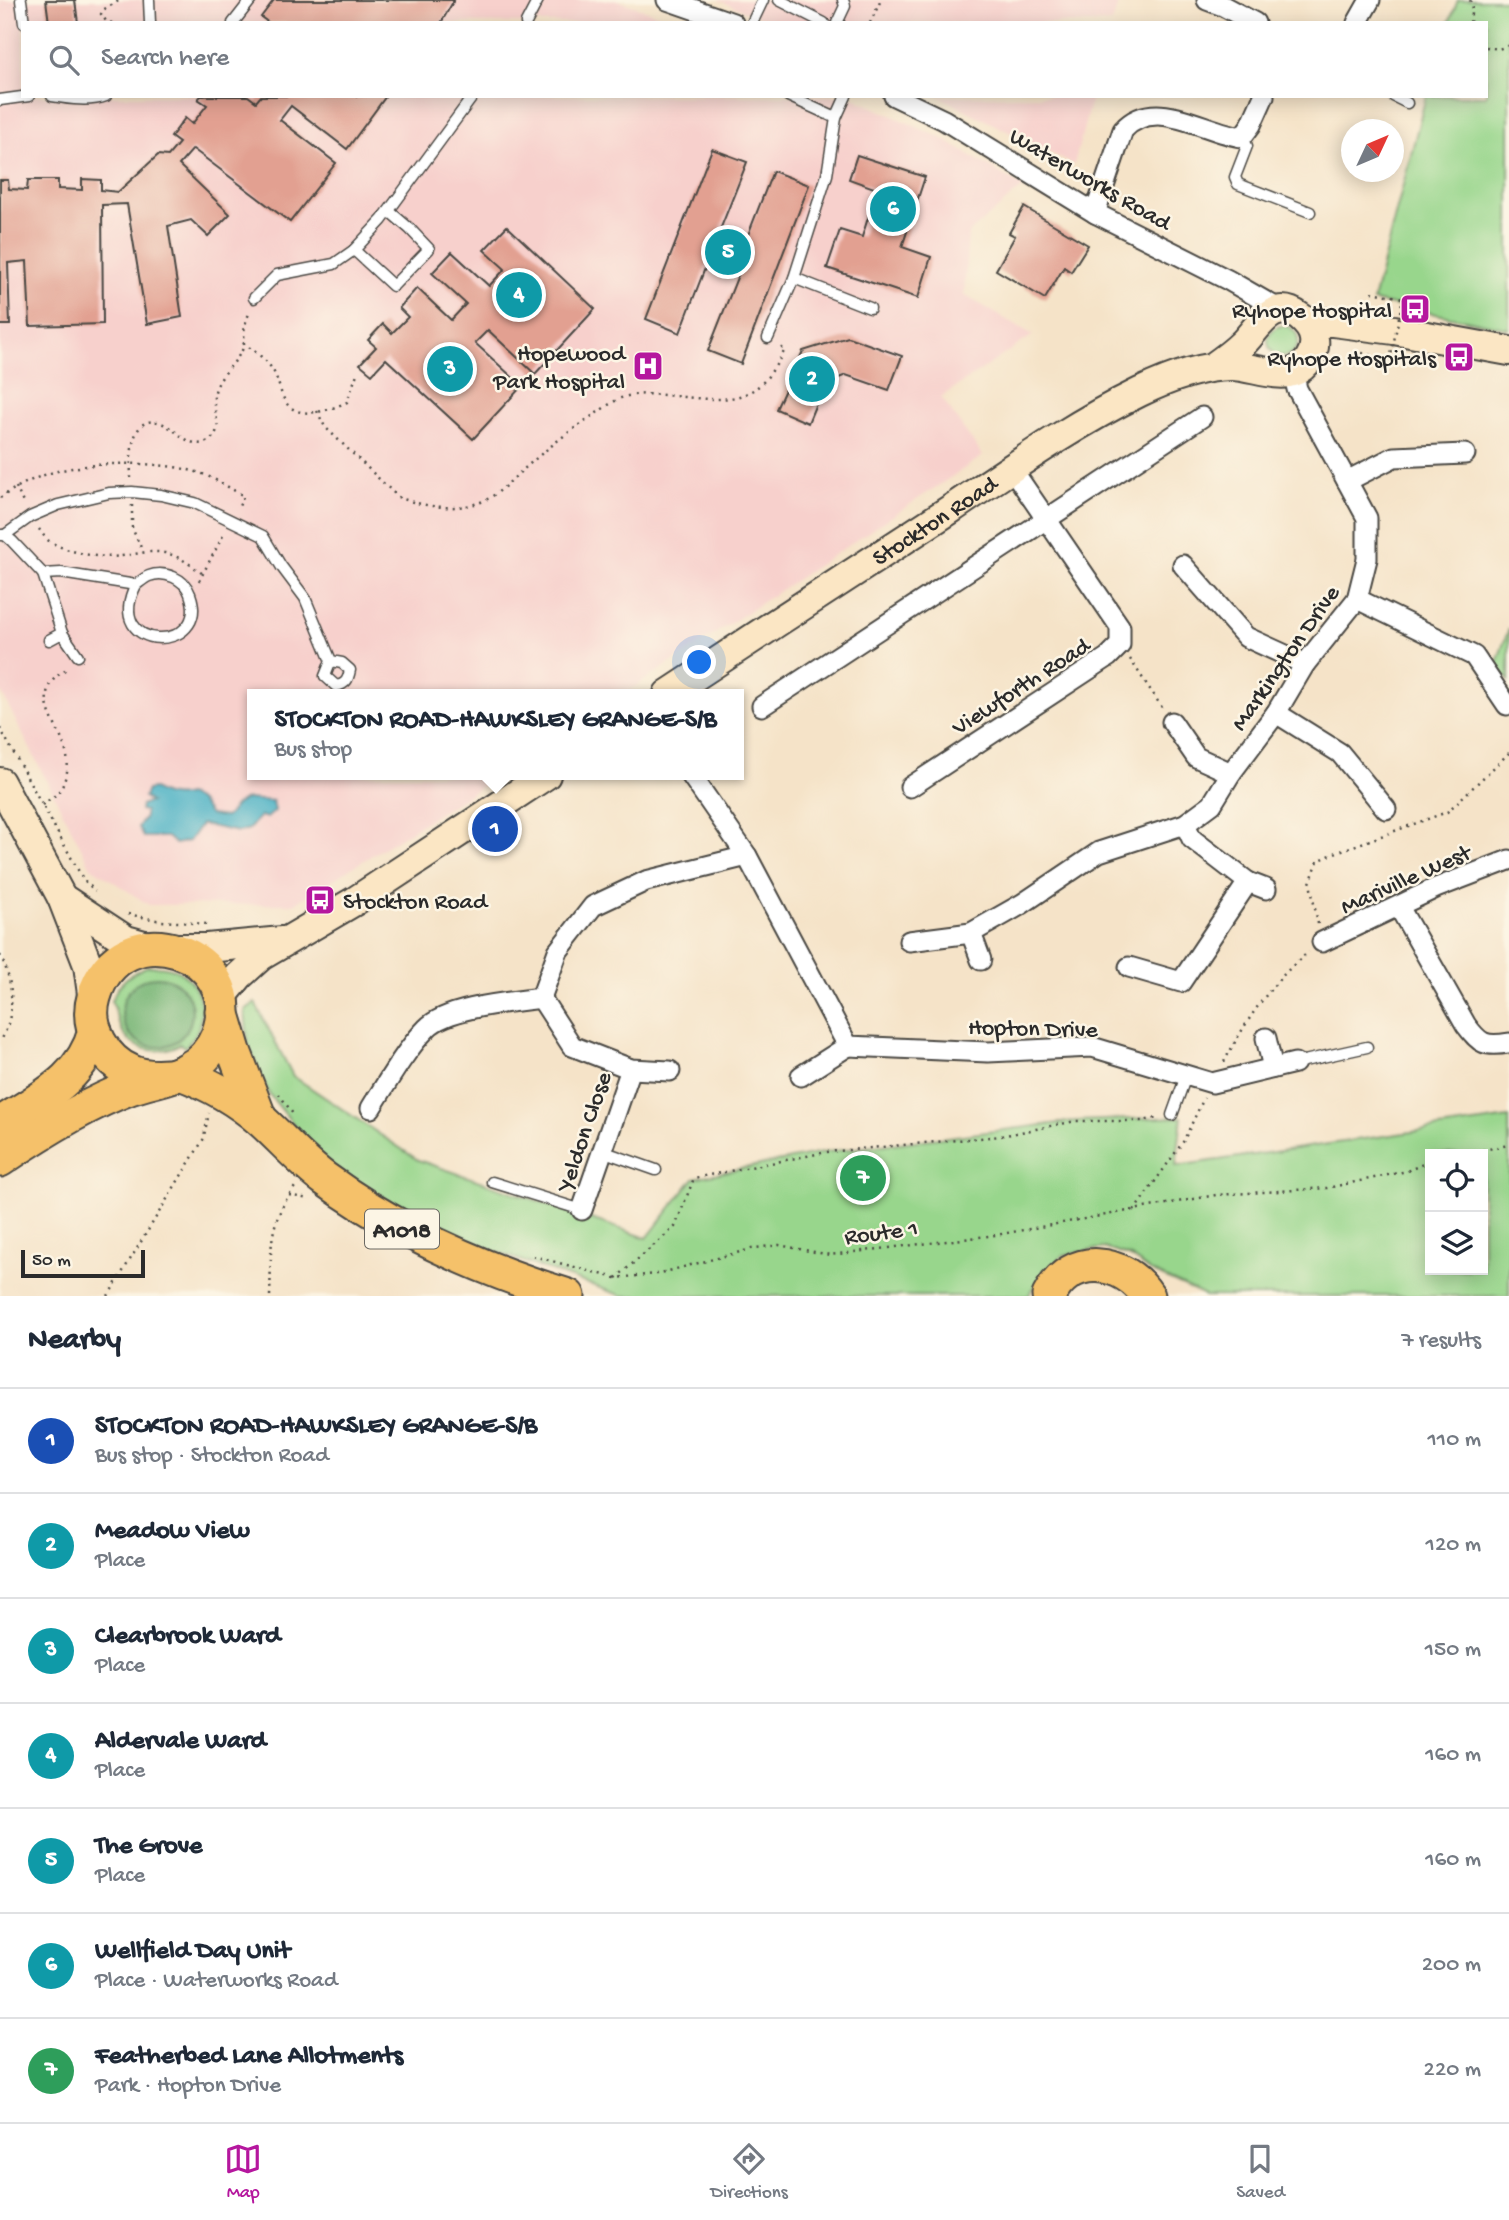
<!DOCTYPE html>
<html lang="en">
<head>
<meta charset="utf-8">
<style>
  body { margin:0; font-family:"Gochi Hand",sans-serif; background:#f2f2f3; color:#1f2937 }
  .controls { position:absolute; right:21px; bottom:21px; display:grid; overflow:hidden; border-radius:0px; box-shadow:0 4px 18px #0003 }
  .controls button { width:63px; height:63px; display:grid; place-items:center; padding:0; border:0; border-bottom:2px solid #e0e1e3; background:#fff; color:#1f2937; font:35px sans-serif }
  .compass { position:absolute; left:1341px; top:119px; width:63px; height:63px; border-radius:50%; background:#fff; box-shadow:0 4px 18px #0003; rotate:46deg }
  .scale { position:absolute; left:21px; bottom:18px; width:124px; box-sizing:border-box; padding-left:7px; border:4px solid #2b2b2b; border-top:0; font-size:19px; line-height:24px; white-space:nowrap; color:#2b2b2b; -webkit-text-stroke:5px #fcf5e5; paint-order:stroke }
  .you { position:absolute; left:700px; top:663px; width:24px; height:24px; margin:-18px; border:5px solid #fff; border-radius:50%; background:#1a73e8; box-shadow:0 0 0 10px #1a73e833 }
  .badge { display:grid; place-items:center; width:46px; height:46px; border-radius:50%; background:#b5179e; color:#fff; font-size:23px; font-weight:700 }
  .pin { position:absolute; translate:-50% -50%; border:4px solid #fff; box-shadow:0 2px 7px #0006 }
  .popup { position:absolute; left:247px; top:689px; width:497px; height:91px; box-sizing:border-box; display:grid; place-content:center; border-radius:0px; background:#fff; filter:drop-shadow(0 2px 5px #0005); font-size:23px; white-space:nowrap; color:#747a83 }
  .popup b { font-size:26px; color:#1f2937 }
  .popup::after { content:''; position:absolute; left:50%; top:100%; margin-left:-14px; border:14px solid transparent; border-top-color:#fff }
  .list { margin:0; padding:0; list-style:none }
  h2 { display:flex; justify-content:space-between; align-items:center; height:91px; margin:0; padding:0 28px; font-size:30px }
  h2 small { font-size:23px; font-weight:400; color:#747a83 }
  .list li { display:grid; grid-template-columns:46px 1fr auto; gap:21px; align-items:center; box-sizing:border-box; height:105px; padding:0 28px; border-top:2px solid #e0e1e3 }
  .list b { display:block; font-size:26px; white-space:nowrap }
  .list p { margin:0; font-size:23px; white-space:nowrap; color:#747a83 }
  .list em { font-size:23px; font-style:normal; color:#747a83 }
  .icon { flex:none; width:38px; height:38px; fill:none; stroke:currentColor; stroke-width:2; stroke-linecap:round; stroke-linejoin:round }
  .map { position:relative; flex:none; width:1509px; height:1296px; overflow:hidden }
  .search { position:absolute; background:#fff; box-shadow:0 4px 18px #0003; left:21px; right:21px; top:21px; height:77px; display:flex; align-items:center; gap:18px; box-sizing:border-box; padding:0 24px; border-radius:0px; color:#747a83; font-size:26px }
  .sheet { height:826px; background:#fff }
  nav { display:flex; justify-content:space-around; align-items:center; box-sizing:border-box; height:98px; border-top:2px solid #e0e1e3; background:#fff; font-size:19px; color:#747a83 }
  nav a { display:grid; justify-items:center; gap:4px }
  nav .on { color:#b5179e }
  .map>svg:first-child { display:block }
</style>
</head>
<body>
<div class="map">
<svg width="1509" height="1296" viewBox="0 0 1509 1296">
  <rect width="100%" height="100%" fill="#fcf5e5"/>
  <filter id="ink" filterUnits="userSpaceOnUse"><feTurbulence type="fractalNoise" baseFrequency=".0143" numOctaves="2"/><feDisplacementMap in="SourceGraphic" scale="14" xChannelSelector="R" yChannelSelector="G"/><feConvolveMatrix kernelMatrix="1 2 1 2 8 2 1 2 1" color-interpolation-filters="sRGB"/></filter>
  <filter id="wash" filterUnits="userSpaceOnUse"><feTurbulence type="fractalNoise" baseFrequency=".00686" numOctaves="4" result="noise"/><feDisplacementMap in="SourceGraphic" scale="28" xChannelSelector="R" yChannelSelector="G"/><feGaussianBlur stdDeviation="1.57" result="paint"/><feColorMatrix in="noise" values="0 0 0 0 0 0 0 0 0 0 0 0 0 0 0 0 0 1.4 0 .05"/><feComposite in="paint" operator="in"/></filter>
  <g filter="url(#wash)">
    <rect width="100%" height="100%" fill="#f5e3c8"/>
    <g fill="#f7d0cc">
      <polygon points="0,0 617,0 680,23 23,23 23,96 849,96 941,138 1023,187 968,234 964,295 1033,335 941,397 983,456 624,694 252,694 252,775 500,775 294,904 149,905 91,867 0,690"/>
      <polygon points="718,0 1119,0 1112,23 773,23"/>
      <polygon points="938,96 1092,96 1074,165"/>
    </g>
    <g fill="#98d68c" stroke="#62805c" stroke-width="2" fill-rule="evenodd">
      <polygon points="1458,0 1509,0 1509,329 1373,301 1426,96 1486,96 1486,23 1449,23"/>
      <circle cx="1283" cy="341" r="15"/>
      <polygon points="1509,628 1509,681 1496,665"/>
      <path d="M148,966C158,966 167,966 176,970C206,985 210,1026 185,1047L180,1044C155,1058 127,1049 118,1021C115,1013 116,1008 111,1001C119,982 130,973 148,966ZM141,981L186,1031C178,1041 170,1045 157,1047L123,1020C122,1002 127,991 141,981Z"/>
      <path d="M255,1003L293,1076L418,1160L647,1238L694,1178L827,1152L1076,1121L1182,1117L1176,1166L1509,1118V1296H1205L1150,1271L1131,1257L1104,1248L1063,1255L1042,1276L1028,1296H623L471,1243L360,1187L317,1153L269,1094L248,1045L245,1010ZM1430,1154H1483V1270H1430Z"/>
    </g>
    <circle fill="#7ab778" stroke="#527152" stroke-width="2" cx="157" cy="1012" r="35"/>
    <path fill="#45afc4" stroke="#386d78" stroke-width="2" d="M154,789C162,796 177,798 188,795L200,802L210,815L226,817L236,805L245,799L273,801L275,811L267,818L260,816L249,829L238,832L201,824L189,841L175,844L167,837H143L138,827L145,817V811L140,810L141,805L150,802L144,797L147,790Z"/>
    <g id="blocks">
      <g fill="#e2a091">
        <polygon points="46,0 75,0 78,23 49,23"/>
        <polygon points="274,0 454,0 441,23 269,23 261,17"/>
        <polygon points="201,96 248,96 256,102 261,96 386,96 347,149 291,106 280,120 336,163 290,222 193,149 179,165 230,214 208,236 191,220 168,226 182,317 147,324 127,204 102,205 103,324 30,326 27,261 8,263 10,325 0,325 0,180 8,180 9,189 27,190 28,180 58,180 58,189 82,190 82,179 101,180 101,190 118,192 158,155 168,156 179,143 171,137 185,118 192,124 207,105 198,99"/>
        <polygon points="712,149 747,162 720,230 746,240 773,171 809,185 741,364 708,351 738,275 707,263 680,333 646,319"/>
        <polygon points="857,155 925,177 902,247 931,257 918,298 827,268 840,230 862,237 877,189 849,179"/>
        <polygon points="1024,207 1088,245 1071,272 1064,267 1045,299 996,270 1015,236 1009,233"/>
        <polygon points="507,226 595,309 535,374 488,330 475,343 522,386 473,439 386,359 372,374 360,364 376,347 368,340 383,324 392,333 408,317 399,308 417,288 451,320 466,304 432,273 452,252 489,286 505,269 484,250"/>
        <polygon points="848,337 902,356 889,390 846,375 824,384 808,423 776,409 803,351"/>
      </g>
    </g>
  </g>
  <g filter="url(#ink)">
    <use href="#blocks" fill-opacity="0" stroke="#494743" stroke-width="2"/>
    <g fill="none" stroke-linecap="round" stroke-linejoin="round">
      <g stroke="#494743" stroke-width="13">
        <g id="service">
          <polyline points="21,0 24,23"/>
          <polyline points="149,0 150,23"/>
          <polyline points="779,0 824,23"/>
          <polyline points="233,23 251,0"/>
          <polyline points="526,23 538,0"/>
          <polyline points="752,23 763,0"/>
          <polyline points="837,23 845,6 843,0"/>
          <path d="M52,96C70,99 90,102 106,96"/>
          <polyline points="788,96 836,118"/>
          <polyline points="1393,96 1407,103"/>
          <polyline points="0,100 29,96"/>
          <polyline points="1242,137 1247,146 1235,177 1238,184 1310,212"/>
          <polyline points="354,250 393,286 429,249 410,229 389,211"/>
          <polyline points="794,278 870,308"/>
          <polyline points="254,298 277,275 334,264 354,250 382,220 473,96"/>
          <polyline points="768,338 794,278 827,175 836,118 846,96"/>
          <polyline points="1,535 5,535 12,541 43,574 62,633 78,656"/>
          <path d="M5,535L30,517L58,505L109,493L132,492L161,495L195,503L263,536L281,566L305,598L331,661L342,663L350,670C348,680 346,684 336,686L325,676L331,661"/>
          <path d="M43,574L61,573L136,585C140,582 144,578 149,576C165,570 185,579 190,594C212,654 101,654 136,585"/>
          <polyline points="49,640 62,633"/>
          <polyline points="1295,1063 1367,1047"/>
          <polyline points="1172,1115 1186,1076"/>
          <polyline points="602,1151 656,1170"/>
          <polyline points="492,1182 582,1210"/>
        </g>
      </g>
      <g stroke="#494743" stroke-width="23">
        <g id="minor">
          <polyline points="667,0 733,23"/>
          <polyline points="1207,0 1223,6 1255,23"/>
          <polyline points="1357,23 1370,0"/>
          <polyline points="894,96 944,120 1095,213 1228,280 1282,311"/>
          <path d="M1095,213L1123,130C1155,95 1203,132 1242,137L1251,125L1264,96"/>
          <polyline points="1347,481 1394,457 1465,454"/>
          <polyline points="1183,565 1246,637 1305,664"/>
          <polyline points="1357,599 1474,656 1507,705"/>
          <polyline points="762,706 1202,417"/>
          <polyline points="1276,713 1340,753 1386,809"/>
          <polyline points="1172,722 1196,757 1231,773"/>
          <polyline points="691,775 747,856 848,1046 988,1052 1092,1047 1212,1083 1295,1063"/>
          <polyline points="910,787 1108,657 1120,645 1120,627 1012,469"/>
          <polyline points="1248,882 1266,889"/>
          <path d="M1399,907L1466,1025C1480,1044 1485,1047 1509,1043"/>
          <polyline points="971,933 981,960"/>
          <polyline points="909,941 971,933 1022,904 1099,852 1185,824 1212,804 1231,773 1276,713 1305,664 1357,599 1367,559 1367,518 1297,389 1293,372"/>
          <polyline points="1322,942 1436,888 1509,860"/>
          <polyline points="1129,967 1181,982 1248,882 1192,839 1185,824"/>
          <polyline points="541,998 558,951 593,906 646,881 747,856"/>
          <polyline points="541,998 572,1046 631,1069 670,1071"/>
          <polyline points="1266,1038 1273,1068"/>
          <polyline points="801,1076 848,1046"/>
          <path d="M371,1108C386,1084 407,1048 427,1028C447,1007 512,1002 541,998"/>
          <polyline points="582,1210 631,1069"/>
        </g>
      </g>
      <g stroke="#494743" stroke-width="32">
        <g id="secondary">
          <polyline points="1306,322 1333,322 1394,330 1509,351"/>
          <path id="s1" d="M668,694C762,632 857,570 951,509C1012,468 1074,424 1140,392C1167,379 1200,366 1231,366C1249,366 1277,378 1293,372C1307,367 1316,352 1314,339C1313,329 1307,323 1300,317C1272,296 1258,329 1242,344C1233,353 1223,360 1213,367"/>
          <polyline points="0,782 62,898 88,965 93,1001"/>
          <polyline points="62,898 126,940 151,947"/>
          <polyline points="169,948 207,948 282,941"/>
          <polyline points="221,998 239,976 261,956 355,901 546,775"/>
        </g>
      </g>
      <g stroke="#494743" stroke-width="37">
        <g id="trunk">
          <polyline points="222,1011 234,1051 260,1119"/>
          <path d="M180,1073C210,1084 238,1100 262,1121C283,1140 302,1162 325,1179C399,1233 481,1269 568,1296"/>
          <path d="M0,1124C40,1098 82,1080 95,1031"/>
          <path d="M0,1160C37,1135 89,1103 130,1088C149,1081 169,1079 186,1070C201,1063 212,1050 218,1035C249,952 120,907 94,997C85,1027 104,1061 132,1072C143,1077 156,1077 168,1076"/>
          <path d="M1049,1296C1071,1252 1124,1259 1148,1296"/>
        </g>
      </g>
      <g stroke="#494743" stroke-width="2.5" stroke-dasharray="2 5" stroke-linecap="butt">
        <polyline points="1470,0 1472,4 1470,23"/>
        <polyline points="112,23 106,21 101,14 103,10 120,0"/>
        <polyline points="870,23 881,0"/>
        <polyline points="1486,47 1499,49 1509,45"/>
        <polyline points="1372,292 1403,298"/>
        <path d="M243,343C254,351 264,357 272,369C278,378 279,389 284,399C295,422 328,411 347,402L358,371"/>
        <polyline points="1362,353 1390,360"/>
        <path d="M317,411L325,427L398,497C426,508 465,513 491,497C504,489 513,478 524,469C545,450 568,432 592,416C602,410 612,401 624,397C663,386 722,413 756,388C768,380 777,363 785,350L779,346"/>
        <path d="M131,478C130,459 130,412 161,423C178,429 193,455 212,438C224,427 212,411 214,397C216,378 232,368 241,352C246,345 243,335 245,326C246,321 248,316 250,311"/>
        <polyline points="16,487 24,505"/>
        <path d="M0,498C16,487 35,477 54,472C93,461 168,460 205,475C219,481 231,489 244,496L237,510"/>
        <polyline points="132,505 132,528 143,552"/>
        <path d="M39,529C42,533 45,538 49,541C69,553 100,559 122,556C137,554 150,550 165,553C180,556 191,565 203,574"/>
        <polyline points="199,581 225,532"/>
        <polyline points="1130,659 1163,709"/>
        <polyline points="0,728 83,879 95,891"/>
        <path d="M42,805C48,800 55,797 59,791C63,787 64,781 66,776C76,741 37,715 49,686C53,678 62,672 69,667"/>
        <polyline points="128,914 161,921 208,924"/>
        <polyline points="1318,924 1310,883 1318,861 1337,852 1447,812 1509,753"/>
        <path d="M0,955C14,981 16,1016 0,1042"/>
        <path d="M1224,1062C1246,1021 1272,980 1309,952"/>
        <polyline points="279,1094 293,1114"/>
        <polyline points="1462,1154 1509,1145"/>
        <polyline points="289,1195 308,1199"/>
        <polyline points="1134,1211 1183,1142 1204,1098"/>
        <polyline points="533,1256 616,1278 657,1274 755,1248 779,1245 830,1255 996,1235 1216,1195 1327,1188 1407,1171 1430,1161"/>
        <polyline points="616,1278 675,1227 694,1178 827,1152 1001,1136 1076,1121 1142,1121 1158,1118"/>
        <polyline points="108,1296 203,1140 209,1113"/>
        <path d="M270,1296C272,1251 266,1225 295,1187"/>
      </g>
      <use href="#service" stroke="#fff" stroke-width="10"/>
      <use href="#minor" stroke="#fff" stroke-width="19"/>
      <use href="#secondary" stroke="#fbe6c4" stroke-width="28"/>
      <use href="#trunk" stroke="#f5c16b" stroke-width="33"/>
      <polyline stroke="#494743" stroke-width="2.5" stroke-dasharray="2 5" stroke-linecap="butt" points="1390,360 1403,298"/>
    </g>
  </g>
  <defs>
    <g id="bus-square" transform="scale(1.575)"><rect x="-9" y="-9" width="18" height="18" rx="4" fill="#b5179e" stroke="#fcf5e5"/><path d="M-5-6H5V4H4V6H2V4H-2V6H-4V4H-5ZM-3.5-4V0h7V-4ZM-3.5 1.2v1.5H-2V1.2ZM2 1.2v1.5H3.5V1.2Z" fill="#fff"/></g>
    <g id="hospital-square" transform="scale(1.575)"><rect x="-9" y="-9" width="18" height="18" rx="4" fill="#b5179e" stroke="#fcf5e5"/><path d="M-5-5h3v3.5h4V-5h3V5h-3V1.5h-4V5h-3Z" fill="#fff"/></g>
  </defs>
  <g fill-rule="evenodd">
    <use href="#bus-square" x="1415" y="309"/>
    <use href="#bus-square" x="1459" y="357"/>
    <use href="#hospital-square" x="648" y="366"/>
    <use href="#bus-square" x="320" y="900"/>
  </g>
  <g text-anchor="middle" stroke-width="5" stroke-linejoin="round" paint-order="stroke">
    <rect fill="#fcf5e5" stroke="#6a6863" stroke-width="2" x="365" y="1209.5" width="74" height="39" rx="5"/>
    <g font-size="23" font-weight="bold" fill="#2b2b2b">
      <text x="402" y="1237">A1018</text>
    </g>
    <g font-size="24" fill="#2b2b2b" stroke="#fcf5e5">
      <text transform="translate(1091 178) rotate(30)" y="8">Waterworks Road</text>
      <text dy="8" stroke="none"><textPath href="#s1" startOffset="318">Stockton Road</textPath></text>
      <text transform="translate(1284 657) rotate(-55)" y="8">Markington Drive</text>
      <text transform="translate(1020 685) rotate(-33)" y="8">Viewforth Road</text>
      <text transform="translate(1405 878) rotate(-24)" y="8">Mariville West</text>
      <text transform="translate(1033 1027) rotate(1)" y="8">Hopton Drive</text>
      <text transform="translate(583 1131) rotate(-71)" y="8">Yeldon Close</text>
      <text transform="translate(881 1231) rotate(-7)" y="8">Route 1</text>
    </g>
    <g font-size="24" fill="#2b2b2b" stroke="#fcf5e5" text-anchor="end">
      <text x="1392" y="317">Ryhope Hospital</text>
      <text x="625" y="360">Hopewood<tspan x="625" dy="28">Park Hospital</tspan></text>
      <text x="1436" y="365">Ryhope Hospitals</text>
      <text x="343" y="908" text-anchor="start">Stockton Road</text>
    </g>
  </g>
</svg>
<div class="controls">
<button><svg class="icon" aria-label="locate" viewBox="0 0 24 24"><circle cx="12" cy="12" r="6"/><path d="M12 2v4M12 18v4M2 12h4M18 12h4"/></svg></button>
<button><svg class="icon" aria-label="layers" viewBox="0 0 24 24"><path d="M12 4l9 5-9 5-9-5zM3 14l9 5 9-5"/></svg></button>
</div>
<svg class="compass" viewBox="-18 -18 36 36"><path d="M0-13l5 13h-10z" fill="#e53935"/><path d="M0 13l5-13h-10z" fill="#747a83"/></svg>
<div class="scale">50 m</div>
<div class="you"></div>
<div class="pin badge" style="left:495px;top:829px;background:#1a4fb4">1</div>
<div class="popup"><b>STOCKTON ROAD-HAWKSLEY GRANGE-S/B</b>Bus stop</div>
<div class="pin badge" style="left:812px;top:379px;background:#0f9aa8">2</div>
<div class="pin badge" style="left:450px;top:369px;background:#0f9aa8">3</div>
<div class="pin badge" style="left:519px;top:295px;background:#0f9aa8">4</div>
<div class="pin badge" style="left:728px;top:252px;background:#0f9aa8">5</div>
<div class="pin badge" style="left:893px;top:209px;background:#0f9aa8">6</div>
<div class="pin badge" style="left:863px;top:1178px;background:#2e9e5b">7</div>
<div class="search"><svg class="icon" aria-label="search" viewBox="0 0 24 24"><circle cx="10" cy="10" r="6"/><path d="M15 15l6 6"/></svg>Search here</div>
</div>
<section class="sheet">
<h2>Nearby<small>7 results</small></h2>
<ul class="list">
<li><span class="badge" style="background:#1a4fb4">1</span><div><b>STOCKTON ROAD-HAWKSLEY GRANGE-S/B</b><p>Bus stop · Stockton Road</p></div><em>110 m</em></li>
<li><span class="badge" style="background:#0f9aa8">2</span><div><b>Meadow View</b><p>Place</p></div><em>120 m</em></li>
<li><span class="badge" style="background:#0f9aa8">3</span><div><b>Clearbrook Ward</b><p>Place</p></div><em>150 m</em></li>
<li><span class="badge" style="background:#0f9aa8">4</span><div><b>Aldervale Ward</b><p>Place</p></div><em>160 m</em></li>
<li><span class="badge" style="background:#0f9aa8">5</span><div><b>The Grove</b><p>Place</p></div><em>160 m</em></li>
<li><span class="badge" style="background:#0f9aa8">6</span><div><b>Wellfield Day Unit</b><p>Place · Waterworks Road</p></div><em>200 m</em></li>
<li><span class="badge" style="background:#2e9e5b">7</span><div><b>Featherbed Lane Allotments</b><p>Park · Hopton Drive</p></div><em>220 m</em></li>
</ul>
</section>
<nav>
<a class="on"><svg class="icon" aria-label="map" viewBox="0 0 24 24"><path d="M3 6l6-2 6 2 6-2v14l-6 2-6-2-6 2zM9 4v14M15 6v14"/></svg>Map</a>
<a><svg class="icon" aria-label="directions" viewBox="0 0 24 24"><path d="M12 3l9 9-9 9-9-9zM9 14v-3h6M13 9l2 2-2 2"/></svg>Directions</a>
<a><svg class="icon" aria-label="saved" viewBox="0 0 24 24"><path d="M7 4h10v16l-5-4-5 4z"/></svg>Saved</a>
</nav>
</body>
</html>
